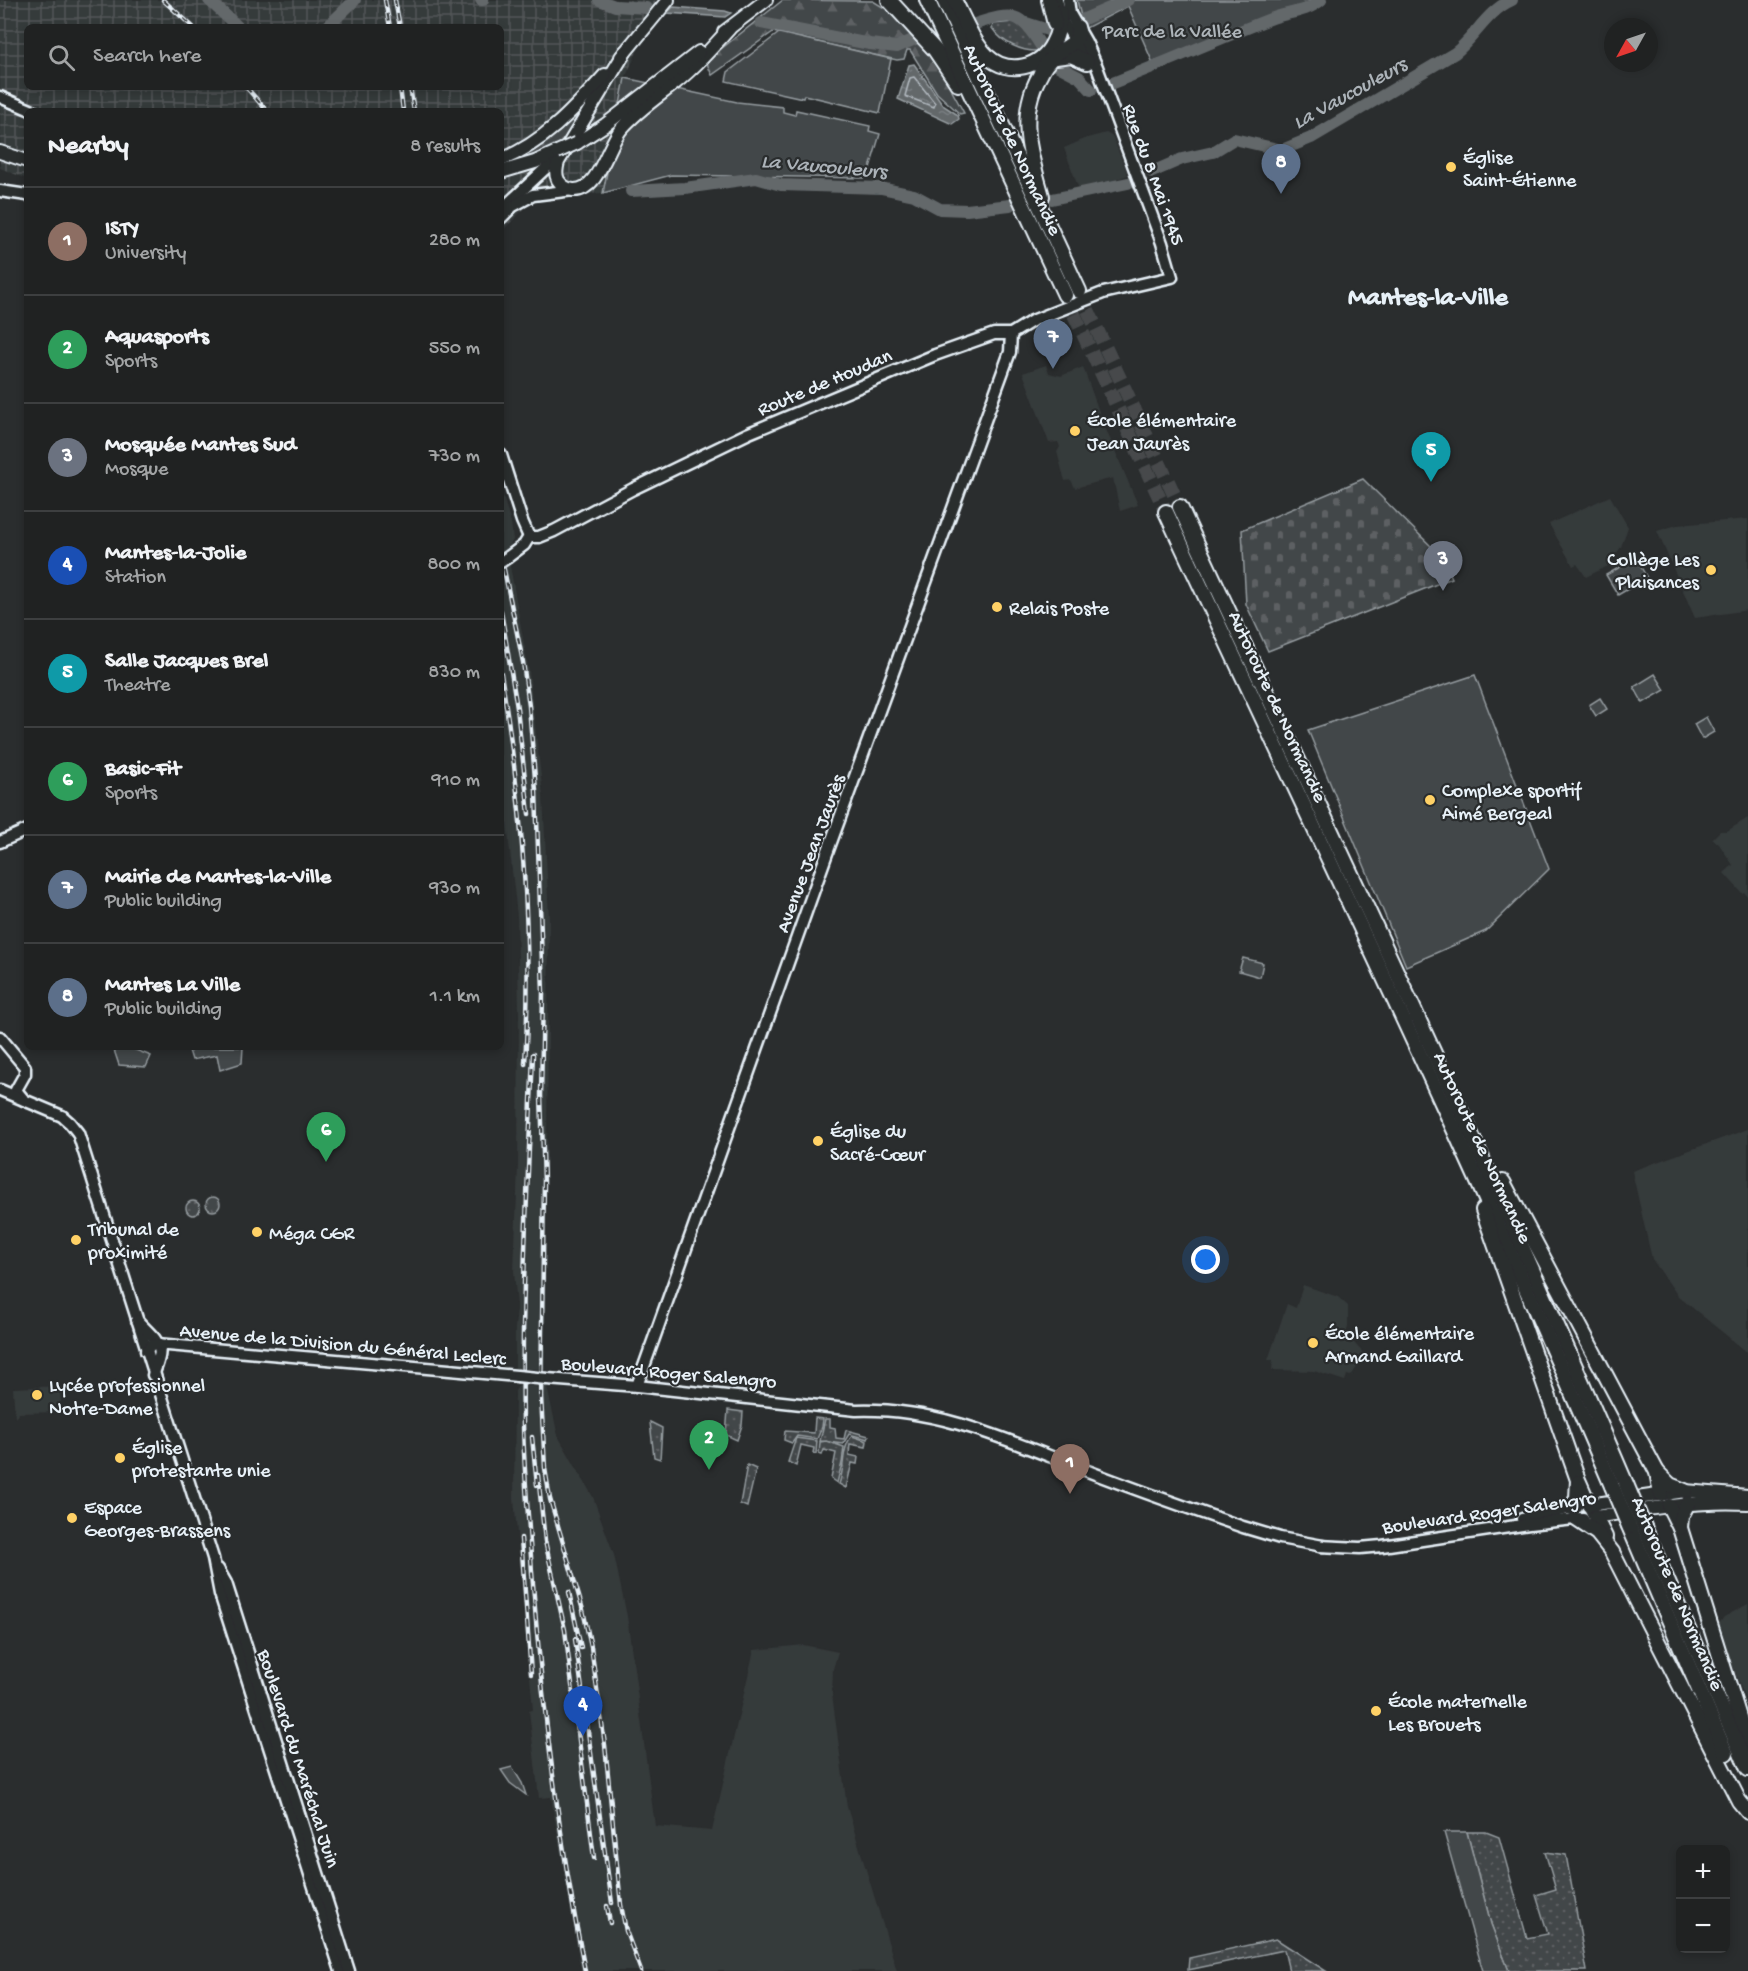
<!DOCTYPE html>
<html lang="en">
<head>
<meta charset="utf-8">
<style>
  body { margin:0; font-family:"Gochi Hand",sans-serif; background:#282a2a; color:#f1f3f6 }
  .controls { position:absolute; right:18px; bottom:18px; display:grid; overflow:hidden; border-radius:9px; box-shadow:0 3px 9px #0003 }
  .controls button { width:54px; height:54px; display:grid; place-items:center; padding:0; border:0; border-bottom:2px solid #3d3f40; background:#202222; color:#f1f3f6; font:30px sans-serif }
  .compass { position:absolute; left:1604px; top:18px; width:54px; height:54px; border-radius:50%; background:#202222; box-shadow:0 3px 9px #0003; rotate:230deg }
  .you { position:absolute; left:1206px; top:1260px; width:21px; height:21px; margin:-15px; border:4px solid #fff; border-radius:50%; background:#1a73e8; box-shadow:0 0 0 9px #1a73e833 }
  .badge { display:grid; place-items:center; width:39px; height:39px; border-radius:50%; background:#8bbbb9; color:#fff; font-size:20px; font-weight:700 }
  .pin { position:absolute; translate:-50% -50px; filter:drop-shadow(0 2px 3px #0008) }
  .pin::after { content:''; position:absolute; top:32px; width:21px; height:18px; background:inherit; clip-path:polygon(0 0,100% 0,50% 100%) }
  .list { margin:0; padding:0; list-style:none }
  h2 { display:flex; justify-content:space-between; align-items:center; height:78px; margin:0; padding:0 24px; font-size:26px }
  h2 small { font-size:20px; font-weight:400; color:#a2a4a5 }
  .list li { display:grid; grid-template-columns:39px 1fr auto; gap:18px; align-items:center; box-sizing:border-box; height:108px; padding:0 24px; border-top:2px solid #3d3f40 }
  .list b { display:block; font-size:22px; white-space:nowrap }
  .list p { margin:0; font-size:20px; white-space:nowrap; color:#a2a4a5 }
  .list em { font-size:20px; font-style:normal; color:#a2a4a5 }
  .icon { flex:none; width:33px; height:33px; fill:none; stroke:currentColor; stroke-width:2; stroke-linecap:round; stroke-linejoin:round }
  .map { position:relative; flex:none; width:1748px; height:1971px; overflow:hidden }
  .search { position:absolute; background:#202222; box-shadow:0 3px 9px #0003; left:24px; top:24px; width:480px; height:66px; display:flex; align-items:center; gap:15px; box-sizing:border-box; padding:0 21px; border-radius:9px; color:#a2a4a5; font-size:22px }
  .panel { position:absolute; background:#202222; box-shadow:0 3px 9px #0003; left:24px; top:108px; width:480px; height:942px; border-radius:9px }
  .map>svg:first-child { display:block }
</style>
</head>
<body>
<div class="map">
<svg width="1748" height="1971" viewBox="0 0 1748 1971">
  <defs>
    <pattern id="industrial-grid" width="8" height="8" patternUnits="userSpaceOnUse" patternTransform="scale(1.5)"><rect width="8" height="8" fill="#363a3b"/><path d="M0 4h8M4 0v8" fill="none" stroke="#535758"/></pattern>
    <pattern id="grass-dots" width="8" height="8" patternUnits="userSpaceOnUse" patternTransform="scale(1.5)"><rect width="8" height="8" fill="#424648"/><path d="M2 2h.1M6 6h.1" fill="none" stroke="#5d6163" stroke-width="1.8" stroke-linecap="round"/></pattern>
    <pattern id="forest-firs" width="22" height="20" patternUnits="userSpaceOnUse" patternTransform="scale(1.5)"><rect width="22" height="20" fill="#424648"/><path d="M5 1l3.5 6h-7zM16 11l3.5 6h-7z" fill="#5d6163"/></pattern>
    <pattern id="cemetery-stones" width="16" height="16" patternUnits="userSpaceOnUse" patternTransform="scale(1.5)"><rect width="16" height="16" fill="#424648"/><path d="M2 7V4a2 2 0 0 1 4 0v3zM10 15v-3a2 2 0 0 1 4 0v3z" fill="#5d6163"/></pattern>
    <pattern id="water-ripples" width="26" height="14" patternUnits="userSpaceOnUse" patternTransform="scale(1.5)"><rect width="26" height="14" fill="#63686b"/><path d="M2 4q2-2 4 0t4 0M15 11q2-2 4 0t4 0" fill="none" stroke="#797e81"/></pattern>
  </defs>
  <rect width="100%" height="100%" fill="#2a2d2e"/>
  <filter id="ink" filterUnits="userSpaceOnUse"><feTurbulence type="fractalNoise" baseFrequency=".0167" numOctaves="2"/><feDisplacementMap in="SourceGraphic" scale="12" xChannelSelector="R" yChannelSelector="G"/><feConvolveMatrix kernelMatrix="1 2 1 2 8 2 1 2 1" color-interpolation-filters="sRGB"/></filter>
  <g filter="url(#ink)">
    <g fill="#363a3b">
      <polygon points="1106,133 1113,137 1128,175 1080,192 1064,148 1087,138"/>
      <polygon points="1046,365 1049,373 1061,376 1083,367 1102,420 1138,505 1120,511 1113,478 1075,488 1071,480 1065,481 1057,452 1060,447 1058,442 1049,443 1023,373"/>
      <polygon points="501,490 511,523 513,540 507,549 529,672 543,795 549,918 545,1370 515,1368 515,1328 517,1308 514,1271 518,1166 519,1009 517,916 501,768"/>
      <polygon points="1610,496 1628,527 1621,547 1608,566 1586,577 1577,564 1573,566 1549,524"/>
      <polygon points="1748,519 1748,610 1695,618 1657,531 1677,525"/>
      <polygon points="1748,818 1748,897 1744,892 1742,893 1724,873 1733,865 1719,844 1712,839 1720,831 1727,831"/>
      <polygon points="1748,1129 1748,1353 1678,1296 1652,1259 1632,1171"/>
      <polygon points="1303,1285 1338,1297 1348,1306 1348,1327 1346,1334 1365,1355 1351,1376 1347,1375 1345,1381 1314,1371 1272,1370 1273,1360 1268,1360 1287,1304 1296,1308"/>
      <polygon points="519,1385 547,1387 558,1436 593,1497 614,1555 627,1616 655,1826 712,1831 754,1650 803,1645 838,1652 833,1669 832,1694 847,1807 897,1971 581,1971 551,1797 539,1798 529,1711 533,1710 514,1499 515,1391"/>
      <polygon points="60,1386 61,1412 19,1413 15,1418 13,1388"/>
      <polygon points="1748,1604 1748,1706 1717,1626 1724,1617"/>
    </g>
    <path fill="url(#industrial-grid)" fill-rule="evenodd" d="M0,0H661L625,78L603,193L536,197L501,232V111H27V179L0,168ZM27,27H501V87H27Z"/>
    <g fill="url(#grass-dots)" stroke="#959ca0" stroke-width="1.5">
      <path d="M1014,22C1028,26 1035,37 1039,51C1022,52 1002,43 992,28L993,24Z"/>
      <polygon points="589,100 561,145 501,168"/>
      <circle cx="213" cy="1204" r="7"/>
      <circle cx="193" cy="1208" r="7"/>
      <polygon points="728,1410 743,1412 742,1425 737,1440 726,1435"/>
      <polygon points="815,1418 823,1419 822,1427 817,1439 797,1436 792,1443 784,1440 785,1431 814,1433"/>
      <polygon points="825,1419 830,1419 830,1427 835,1428 836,1438 844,1439 846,1430 869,1436 868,1439 849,1434 843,1444 820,1441"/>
      <polygon points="650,1422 662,1428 660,1459 654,1457"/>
      <path d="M852,1436L867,1441L866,1447L850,1444L849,1455L858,1457L857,1464L852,1463L846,1488L839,1484C845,1469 841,1448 852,1436Z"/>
      <polygon points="796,1438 817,1441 816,1454 813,1453 814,1448 801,1445 796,1466 788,1462"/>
      <polygon points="826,1441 844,1447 842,1463 837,1483 831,1479 836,1453 824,1450 822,1455 819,1454 820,1442"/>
      <polygon points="747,1465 756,1469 747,1507 740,1504"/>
      <polygon points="1467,1832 1486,1832 1499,1837 1527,1938 1548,1934 1536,1895 1556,1889 1545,1852 1566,1855 1587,1971 1509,1971 1491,1924"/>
      <polygon points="1276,1939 1326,1971 1289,1971 1284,1950 1188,1970 1189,1958"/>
    </g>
    <polygon fill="url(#forest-firs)" stroke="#959ca0" stroke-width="1.5" points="783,0 873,1 891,12 906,26 931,53 964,113 960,114 937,93 910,50 907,50 904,59 897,60 773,32 712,75 708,66 707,60"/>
    <polygon fill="url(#cemetery-stones)" stroke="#959ca0" stroke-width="1.5" points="1363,479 1444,559 1452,578 1268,651 1246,604 1242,530"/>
    <g fill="#424648" stroke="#959ca0" stroke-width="1.5">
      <polygon points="1077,0 1323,0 1156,70 1128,6 1084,29"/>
      <polygon points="779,33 891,59 880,113 804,95 803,98 726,81 728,72"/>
      <polygon points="625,78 737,102 783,107 783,112 795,115 796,110 870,126 869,131 880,134 867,178 671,175 603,193"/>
      <polygon points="1636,558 1647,578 1618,595 1606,575"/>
      <polygon points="1655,674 1665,690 1643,703 1634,687"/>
      <polygon points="1475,675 1549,869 1486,931 1406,966 1308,730"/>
      <polygon points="1600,698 1607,709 1596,716 1589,705"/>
      <polygon points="1706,717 1714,732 1702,739 1694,724"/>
      <polygon points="1243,958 1263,963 1260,977 1239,971"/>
      <polygon points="113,1047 128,1047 151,1056 146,1067 119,1065"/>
      <polygon points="188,1047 243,1047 242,1063 220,1070 217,1055 192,1060"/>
      <polygon points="512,1767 522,1783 526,1795 510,1783 501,1770"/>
      <polygon points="1444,1832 1467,1832 1491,1924 1509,1971 1483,1971"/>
    </g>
    <g fill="url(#water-ripples)" stroke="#989fa3" stroke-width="1.5">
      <polygon points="673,7 725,11 731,13 725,17 667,13"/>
      <polygon points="914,64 944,106 958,115 959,119 952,124 898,99 909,65"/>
    </g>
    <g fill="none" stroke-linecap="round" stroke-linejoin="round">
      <polygon stroke="#b3bac0" stroke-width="1.5" points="914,77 935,103 934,107 905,96 910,78"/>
      <g stroke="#63686b" stroke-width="12">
        <polyline points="209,0 238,27"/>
        <polyline points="481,0 483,0"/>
        <polyline points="599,0 615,6 646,8"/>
        <polyline points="1084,19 1128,0"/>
        <polyline points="761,23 870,44 897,47 915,39"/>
        <polyline points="1026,23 1048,30"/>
        <path d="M975,24C1014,12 1019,11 1041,46"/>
        <polyline points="327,27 355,0"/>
        <polyline points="1058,66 1079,77 1091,90"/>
        <path d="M1110,84C1164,63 1216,40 1270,19C1287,12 1306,13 1321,0"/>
        <path d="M1152,172L1182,159L1213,152L1234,139L1282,150L1311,138L1455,53C1476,36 1487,11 1512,0"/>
        <polyline points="631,191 685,188 756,178 781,185 881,188 914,195 940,209 967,210 1010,205"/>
        <polyline points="1052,199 1128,183"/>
      </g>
      <g stroke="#464a4c" stroke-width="14" stroke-dasharray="14 7" stroke-linecap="butt">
        <polyline points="1079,291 1180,507"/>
        <polyline points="1065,295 1166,512"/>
      </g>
      <g stroke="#e8f1f8" stroke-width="15">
        <g id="secondary">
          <polyline points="1057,0 1064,23 1087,62"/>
          <polyline points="0,97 33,111"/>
          <polyline points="0,191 27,195"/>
          <polyline points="501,210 561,154"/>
          <polyline points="501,218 513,206 533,195 573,190"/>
          <polyline points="501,455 522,521 529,537"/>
          <polyline points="529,537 539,537 554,531 633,489 749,433 935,355 994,334 1011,334 1032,321 1103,293 1172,277 1162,243 1097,67 1086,42 1070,14 1068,0"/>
          <polyline points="508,557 524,545 529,537"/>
          <polyline points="0,842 27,830"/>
          <polyline points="0,1037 25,1067 25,1074 16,1090 24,1100"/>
          <polyline points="0,1090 62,1116 70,1123 78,1133 213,1558 220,1594 341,1971"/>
          <path d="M137,1320C158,1343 167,1343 153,1375"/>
          <polyline points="146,1351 151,1345 157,1344 517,1376"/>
          <path d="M547,1379L637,1386L856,1410C936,1407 1007,1440 1080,1468C1133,1489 1188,1508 1243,1527L1280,1538L1323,1546"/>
          <polyline points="637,1386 826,856 1010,352 1011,334"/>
          <polyline points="1522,1519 1577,1507"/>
          <polyline points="1319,1546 1360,1548 1382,1546 1529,1524 1583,1518"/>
          <polyline points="218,1569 226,1583 349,1971"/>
        </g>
      </g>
      <g stroke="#e8f1f8" stroke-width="16">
        <g id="primary">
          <polyline points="724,32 766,0"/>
          <path d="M625,52L558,162C556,169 555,174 558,180C561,185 567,189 573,190C599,192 608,143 622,128C637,111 656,98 674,84C695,67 712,48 729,29"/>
          <polyline points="621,57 668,0"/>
          <polyline points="577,143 605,125 699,52"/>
          <polyline points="0,152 27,161"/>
          <path d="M501,160C545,142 574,109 605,75"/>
          <polyline points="501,172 535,162 557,152"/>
          <path d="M1748,1496L1685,1491L1589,1505L1595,1517C1646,1509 1696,1500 1748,1503"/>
        </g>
      </g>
      <g stroke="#e8f1f8" stroke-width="18">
        <g id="highway">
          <polyline points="889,0 935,50 958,84"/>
          <polyline points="927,0 1065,295"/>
          <polyline points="944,0 1079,291"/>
          <path d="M954,0C964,19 972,41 987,56C1008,76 1041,68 1053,43C1058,34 1060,23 1060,12"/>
          <polyline points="1049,0 1055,24"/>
          <polyline points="1056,57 1071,55 1087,62"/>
          <path d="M1042,196C1030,155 1017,114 1040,75C1043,68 1048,61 1054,56C1063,47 1083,43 1077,27"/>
          <path d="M1180,507C1331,832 1485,1155 1626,1484"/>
          <path d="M1166,512C1317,836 1472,1157 1612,1486"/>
          <polyline points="1503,1182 1657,1472 1661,1494"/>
          <polyline points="1483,1210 1578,1480 1577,1498 1572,1508"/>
          <polyline points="1657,1472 1670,1485 1685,1491"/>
          <polyline points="1579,1482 1589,1505"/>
          <polyline points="1669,1506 1680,1528 1748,1746"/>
          <polyline points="1595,1517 1605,1537"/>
          <polyline points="1576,1519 1597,1533 1612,1552 1739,1801 1748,1812"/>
          <polyline points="1642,1522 1748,1769"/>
          <polyline points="1629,1526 1726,1753"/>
          <polyline points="1680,1528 1681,1516 1688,1503"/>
        </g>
      </g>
      <use href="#secondary" stroke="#2a2d2e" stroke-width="10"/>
      <use href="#primary" stroke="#2a2d2e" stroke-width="12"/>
      <use href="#highway" stroke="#2a2d2e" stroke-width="14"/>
      <g stroke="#e8f1f8" stroke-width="4.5">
        <g id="rail">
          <polyline points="163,0 193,27"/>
          <polyline points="385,0 390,27"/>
          <polyline points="395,0 400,27"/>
          <polyline points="246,87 267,111"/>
          <polyline points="400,87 403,111"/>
          <polyline points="410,87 414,111"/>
          <polyline points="501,555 523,662 529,706 536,791 543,993 541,1095 544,1181 541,1397 545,1468 550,1499 583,1610 591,1647 605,1745 621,1905 626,1931 641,1971"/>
          <polyline points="501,611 517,708 529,814"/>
          <path d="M501,673C522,803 533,933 525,1064"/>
          <path d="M533,1054C528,1177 521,1301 523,1424C524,1474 529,1523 532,1572C542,1706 559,1839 585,1971"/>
          <polyline points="532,1437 537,1485"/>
          <polyline points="538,1475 545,1541 565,1630 594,1858"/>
          <polyline points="521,1538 531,1674"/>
          <polyline points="569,1592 581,1648"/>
          <polyline points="575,1639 612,1903"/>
          <polyline points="607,1906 610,1923"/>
        </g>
      </g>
      <use href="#rail" stroke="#2a2d2e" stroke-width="2" stroke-dasharray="7" stroke-linecap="butt"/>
      <g stroke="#e8f1f8" stroke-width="15" stroke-linecap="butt">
        <g id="secondary-bridge">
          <polyline points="501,562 508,557"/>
          <polyline points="517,1376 547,1379"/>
        </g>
      </g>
      <g stroke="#e8f1f8" stroke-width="16" stroke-linecap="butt">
        <polyline id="primary-bridge" points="557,152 577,143"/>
      </g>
      <g stroke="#e8f1f8" stroke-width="18" stroke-linecap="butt">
        <g id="highway-bridge">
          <polyline points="1626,1484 1642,1522"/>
          <polyline points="1612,1486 1629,1526"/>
        </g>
      </g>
      <use href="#secondary-bridge" stroke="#2a2d2e" stroke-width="10"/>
      <use href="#primary-bridge" stroke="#2a2d2e" stroke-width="12"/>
      <use href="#highway-bridge" stroke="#2a2d2e" stroke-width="14"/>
    </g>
  </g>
  <g fill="#ffd166" stroke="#2a2d2e" stroke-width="2">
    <circle cx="1451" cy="167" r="6"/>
    <circle cx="1075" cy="431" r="6"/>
    <circle cx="1711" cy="570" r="6"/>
    <circle cx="997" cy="607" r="6"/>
    <circle cx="1430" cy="800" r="6"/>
    <circle cx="818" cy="1141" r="6"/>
    <circle cx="257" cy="1232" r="6"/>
    <circle cx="76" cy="1240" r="6"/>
    <circle cx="1313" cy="1343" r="6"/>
    <circle cx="37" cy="1395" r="6"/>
    <circle cx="120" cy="1458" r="6"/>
    <circle cx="72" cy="1518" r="6"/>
    <circle cx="1376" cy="1711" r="6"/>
  </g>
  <g text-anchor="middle" stroke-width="4.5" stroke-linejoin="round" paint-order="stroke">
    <g font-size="20" fill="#aeb5ba" stroke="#2a2d2e">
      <text x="1172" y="37">Parc de la Vallée</text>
    </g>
    <g font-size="20" fill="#e8f1f8" stroke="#2a2d2e">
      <text transform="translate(1014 139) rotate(65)" y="7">Autoroute de Normandie</text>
      <text transform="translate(1155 174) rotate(70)" y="7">Rue du 8 Mai 1945</text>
      <text transform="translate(824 381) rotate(-23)" y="7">Route de Houdan</text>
      <text transform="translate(1279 706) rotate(65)" y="7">Autoroute de Normandie</text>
      <text transform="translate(809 853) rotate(-70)" y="7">Avenue Jean Jaurès</text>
      <text transform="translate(1484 1147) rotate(65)" y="7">Autoroute de Normandie</text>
      <text transform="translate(343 1343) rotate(5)" y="7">Avenue de la Division du Général Leclerc</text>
      <text transform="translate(669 1371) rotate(5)" y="7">Boulevard Roger Salengro</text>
      <text transform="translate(1489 1511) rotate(-8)" y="7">Boulevard Roger Salengro</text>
      <text transform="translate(1679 1593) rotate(67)" y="7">Autoroute de Normandie</text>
      <text transform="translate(300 1758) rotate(72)" y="7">Boulevard du Maréchal Juin</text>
    </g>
    <g font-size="20" fill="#e8f1f8" stroke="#2a2d2e" text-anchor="start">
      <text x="1463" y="163">Église<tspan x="1463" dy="23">Saint-Étienne</tspan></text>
      <text x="1087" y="426">École élémentaire<tspan x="1087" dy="23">Jean Jaurès</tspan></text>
      <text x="1699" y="565" text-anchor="end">Collège Les<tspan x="1699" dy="23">Plaisances</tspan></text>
      <text x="1009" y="614">Relais Poste</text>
      <text x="1442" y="796">Complexe sportif<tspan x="1442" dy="23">Aimé Bergeal</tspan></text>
      <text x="830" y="1137">Église du<tspan x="830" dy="23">Sacré-Cœur</tspan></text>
      <text x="88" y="1235">Tribunal de<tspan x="88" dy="23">proximité</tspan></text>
      <text x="269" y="1239">Méga CGR</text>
      <text x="1325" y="1339">École élémentaire<tspan x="1325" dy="23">Armand Gaillard</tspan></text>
      <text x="49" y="1391">Lycée professionnel<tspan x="49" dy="23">Notre-Dame</tspan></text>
      <text x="132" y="1453">Église<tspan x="132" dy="23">protestante unie</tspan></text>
      <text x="84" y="1513">Espace<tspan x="84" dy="23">Georges-Brassens</tspan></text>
      <text x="1388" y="1707">École maternelle<tspan x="1388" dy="23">Les Brouets</tspan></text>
    </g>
    <g font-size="21" font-style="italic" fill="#acb3b9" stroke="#2a2d2e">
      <text transform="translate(1349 92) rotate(-29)" y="7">La Vaucouleurs</text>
      <text transform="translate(824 165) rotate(5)" y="7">La Vaucouleurs</text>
    </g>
    <g font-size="26" font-weight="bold" fill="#e8f1f8" stroke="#2a2d2e">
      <text x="1428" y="304">Mantes-la-Ville</text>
    </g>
  </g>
</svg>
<div class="controls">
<button>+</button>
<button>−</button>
</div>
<svg class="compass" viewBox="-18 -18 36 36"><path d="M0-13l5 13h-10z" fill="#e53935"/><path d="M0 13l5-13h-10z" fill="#a2a4a5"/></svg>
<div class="you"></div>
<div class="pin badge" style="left:1070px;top:1494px;background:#8d6e63">1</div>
<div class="pin badge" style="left:709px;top:1470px;background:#2e9e5b">2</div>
<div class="pin badge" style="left:1443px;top:591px;background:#6b7280">3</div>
<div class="pin badge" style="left:583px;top:1736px;background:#1a4fb4">4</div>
<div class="pin badge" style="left:1431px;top:482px;background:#0f9aa8">5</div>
<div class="pin badge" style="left:326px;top:1162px;background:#2e9e5b">6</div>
<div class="pin badge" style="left:1053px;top:369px;background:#5c6f8a">7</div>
<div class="pin badge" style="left:1281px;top:194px;background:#5c6f8a">8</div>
<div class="search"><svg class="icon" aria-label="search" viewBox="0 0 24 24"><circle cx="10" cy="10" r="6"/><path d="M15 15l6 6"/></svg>Search here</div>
<section class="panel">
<h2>Nearby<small>8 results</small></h2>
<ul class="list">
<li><span class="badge" style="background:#8d6e63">1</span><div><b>ISTY</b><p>University</p></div><em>280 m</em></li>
<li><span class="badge" style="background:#2e9e5b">2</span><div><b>Aquasports</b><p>Sports</p></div><em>550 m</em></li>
<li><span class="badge" style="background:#6b7280">3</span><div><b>Mosquée Mantes Sud</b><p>Mosque</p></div><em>730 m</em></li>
<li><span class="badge" style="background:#1a4fb4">4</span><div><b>Mantes-la-Jolie</b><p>Station</p></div><em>800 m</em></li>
<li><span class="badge" style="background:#0f9aa8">5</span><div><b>Salle Jacques Brel</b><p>Theatre</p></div><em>830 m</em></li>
<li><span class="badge" style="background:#2e9e5b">6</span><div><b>Basic-Fit</b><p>Sports</p></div><em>910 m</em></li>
<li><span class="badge" style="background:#5c6f8a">7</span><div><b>Mairie de Mantes-la-Ville</b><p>Public building</p></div><em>930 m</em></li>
<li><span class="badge" style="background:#5c6f8a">8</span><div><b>Mantes La Ville</b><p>Public building</p></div><em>1.1 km</em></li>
</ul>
</section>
</div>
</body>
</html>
